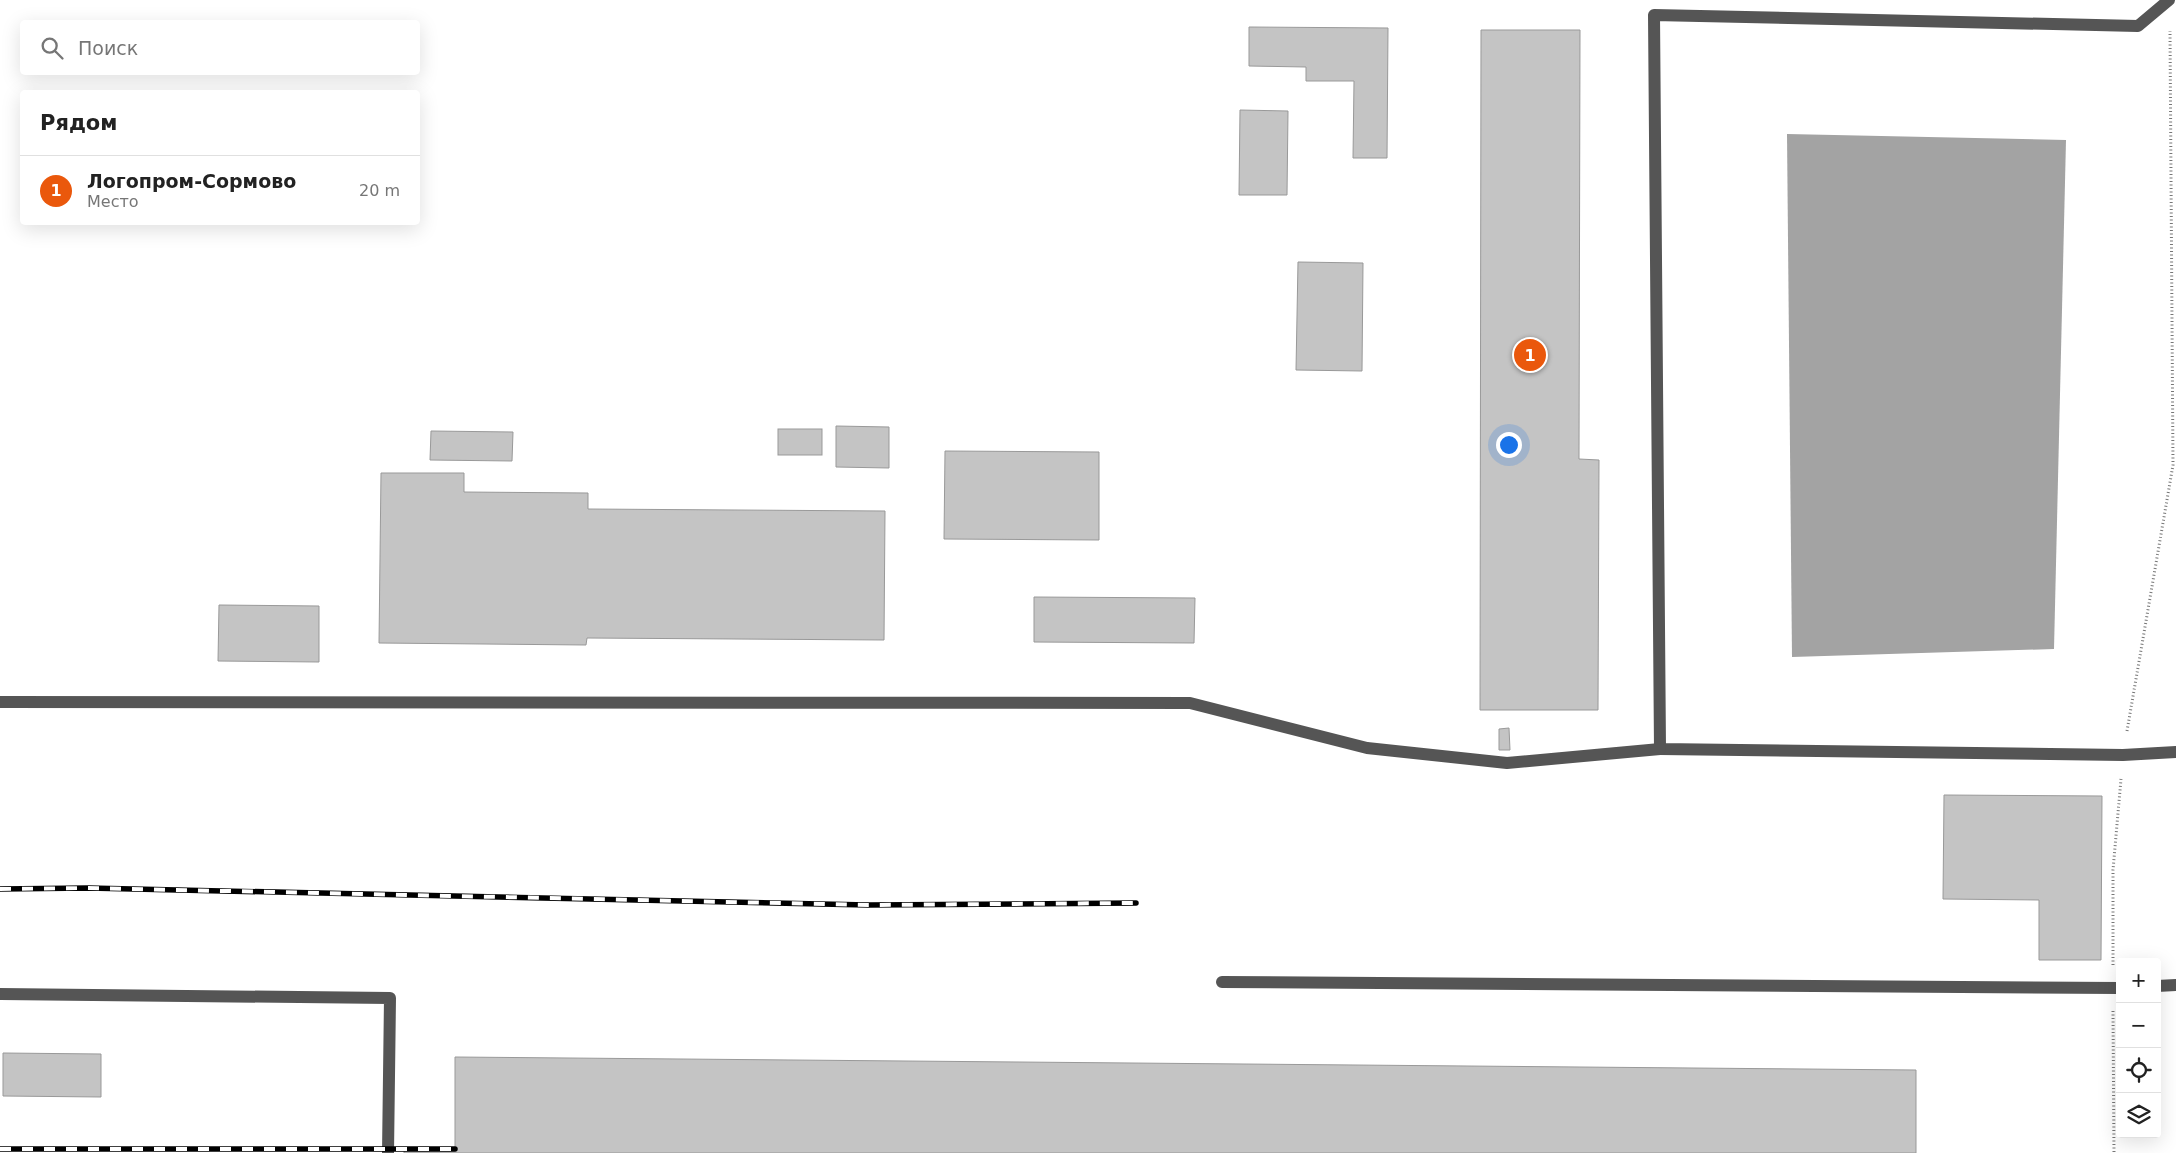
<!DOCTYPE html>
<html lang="ru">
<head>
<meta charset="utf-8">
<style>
  body { margin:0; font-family:"DejaVu Sans",sans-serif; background:#f6f6f6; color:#222 }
  .controls { position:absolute; right:15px; bottom:15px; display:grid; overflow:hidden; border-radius:5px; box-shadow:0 5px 20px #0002 }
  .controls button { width:45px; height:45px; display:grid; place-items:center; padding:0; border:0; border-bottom:1px solid #e0e0e0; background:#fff; color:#222; font:25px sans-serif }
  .you { position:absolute; left:1508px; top:444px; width:18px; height:18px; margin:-12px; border:4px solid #fff; border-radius:50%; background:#1a73e8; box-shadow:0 0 0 8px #1a73e833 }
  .badge { display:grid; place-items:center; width:32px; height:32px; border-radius:50%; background:#ea580c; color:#fff; font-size:16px; font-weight:700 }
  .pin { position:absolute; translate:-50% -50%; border:2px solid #fff; box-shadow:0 1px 5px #0006 }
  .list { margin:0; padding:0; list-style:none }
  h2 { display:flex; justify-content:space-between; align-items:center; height:65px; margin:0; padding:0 20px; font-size:21px }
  h2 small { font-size:16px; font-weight:400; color:#767676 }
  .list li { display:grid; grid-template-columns:32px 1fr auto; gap:15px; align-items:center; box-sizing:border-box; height:70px; padding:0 20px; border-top:1px solid #e0e0e0 }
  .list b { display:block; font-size:19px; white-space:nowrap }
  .list p { margin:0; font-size:16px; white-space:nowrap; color:#767676 }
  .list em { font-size:16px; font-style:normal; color:#767676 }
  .icon { flex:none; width:28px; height:28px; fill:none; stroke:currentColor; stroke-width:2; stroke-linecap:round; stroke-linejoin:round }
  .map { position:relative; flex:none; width:2176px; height:1153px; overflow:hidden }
  .search { position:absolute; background:#fff; box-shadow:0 5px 20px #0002; left:20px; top:20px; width:400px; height:55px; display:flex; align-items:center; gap:12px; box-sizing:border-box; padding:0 18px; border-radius:5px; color:#767676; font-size:19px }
  .panel { position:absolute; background:#fff; box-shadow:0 5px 20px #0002; left:20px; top:90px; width:400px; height:135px; border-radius:5px }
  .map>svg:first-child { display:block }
</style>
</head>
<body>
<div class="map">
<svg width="2176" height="1153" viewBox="0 0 2176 1153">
  <rect width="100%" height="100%" fill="#fff"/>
  <polygon fill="#a3a3a3" points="1787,134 2066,140 2054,649 1792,657"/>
  <g fill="#c4c4c4" stroke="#999">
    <polygon points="1249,27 1388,28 1387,158 1353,158 1354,81 1306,81 1306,67 1249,66"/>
    <polygon points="1481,30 1580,30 1579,459 1599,460 1598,710 1480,710"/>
    <polygon points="1240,110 1288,111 1287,195 1239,195"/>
    <polygon points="1298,262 1363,263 1362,371 1296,370"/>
    <polygon points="836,426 889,427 889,468 836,467"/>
    <rect x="778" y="429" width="44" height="26"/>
    <polygon points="431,431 513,432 512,461 430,460"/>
    <polygon points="945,451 1099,452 1099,540 944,539"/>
    <polygon points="381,473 464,473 464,492 588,493 588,509 885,511 884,640 587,638 586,645 379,643"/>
    <polygon points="1034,597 1195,598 1194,643 1034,642"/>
    <polygon points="219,605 319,606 319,662 218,661"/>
    <polygon points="1509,728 1510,750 1499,750 1499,729"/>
    <polygon points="1944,795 2102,796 2101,960 2039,960 2039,900 1943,899"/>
    <polygon points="3,1053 101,1054 101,1097 3,1096"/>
    <polygon points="455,1057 1916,1070 1916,1153 404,1153 404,1148 455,1149"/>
  </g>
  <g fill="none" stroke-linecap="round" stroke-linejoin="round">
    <g stroke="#777" stroke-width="3" stroke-dasharray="1 2.5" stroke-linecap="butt">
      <polyline points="2127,731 2173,465 2170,31"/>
      <polyline points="2113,965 2113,870 2121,779"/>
      <polyline points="2113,1011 2114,1153"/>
    </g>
    <g stroke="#555" stroke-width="12">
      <polyline points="2169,0 2138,26 1654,15 1660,749 2123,755 2176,752"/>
      <polyline points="0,702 1190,703 1367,748 1507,763 1660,749"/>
      <polyline points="1222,982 2120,988"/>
      <polyline points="2157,986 2176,985"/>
      <polyline points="0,994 390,998 388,1153"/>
    </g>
    <g stroke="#000" stroke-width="5.5">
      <g id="rail">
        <polyline points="0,889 88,888 868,905 1136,903"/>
        <polyline points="0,1149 455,1149"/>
      </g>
    </g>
    <use href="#rail" stroke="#fff" stroke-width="4" stroke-dasharray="11" stroke-linecap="butt"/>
  </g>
</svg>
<div class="controls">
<button>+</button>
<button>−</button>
<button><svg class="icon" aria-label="locate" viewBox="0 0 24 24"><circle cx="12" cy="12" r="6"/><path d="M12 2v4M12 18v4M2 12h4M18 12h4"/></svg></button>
<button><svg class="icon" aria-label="layers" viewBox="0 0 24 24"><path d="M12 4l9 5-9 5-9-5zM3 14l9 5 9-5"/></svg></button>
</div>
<div class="you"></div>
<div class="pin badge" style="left:1530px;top:355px">1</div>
<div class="search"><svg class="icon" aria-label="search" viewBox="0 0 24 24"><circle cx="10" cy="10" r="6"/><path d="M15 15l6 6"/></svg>Поиск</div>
<section class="panel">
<h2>Рядом<small></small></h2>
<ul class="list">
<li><span class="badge">1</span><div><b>Логопром-Сормово</b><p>Место</p></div><em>20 m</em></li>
</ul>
</section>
</div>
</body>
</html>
